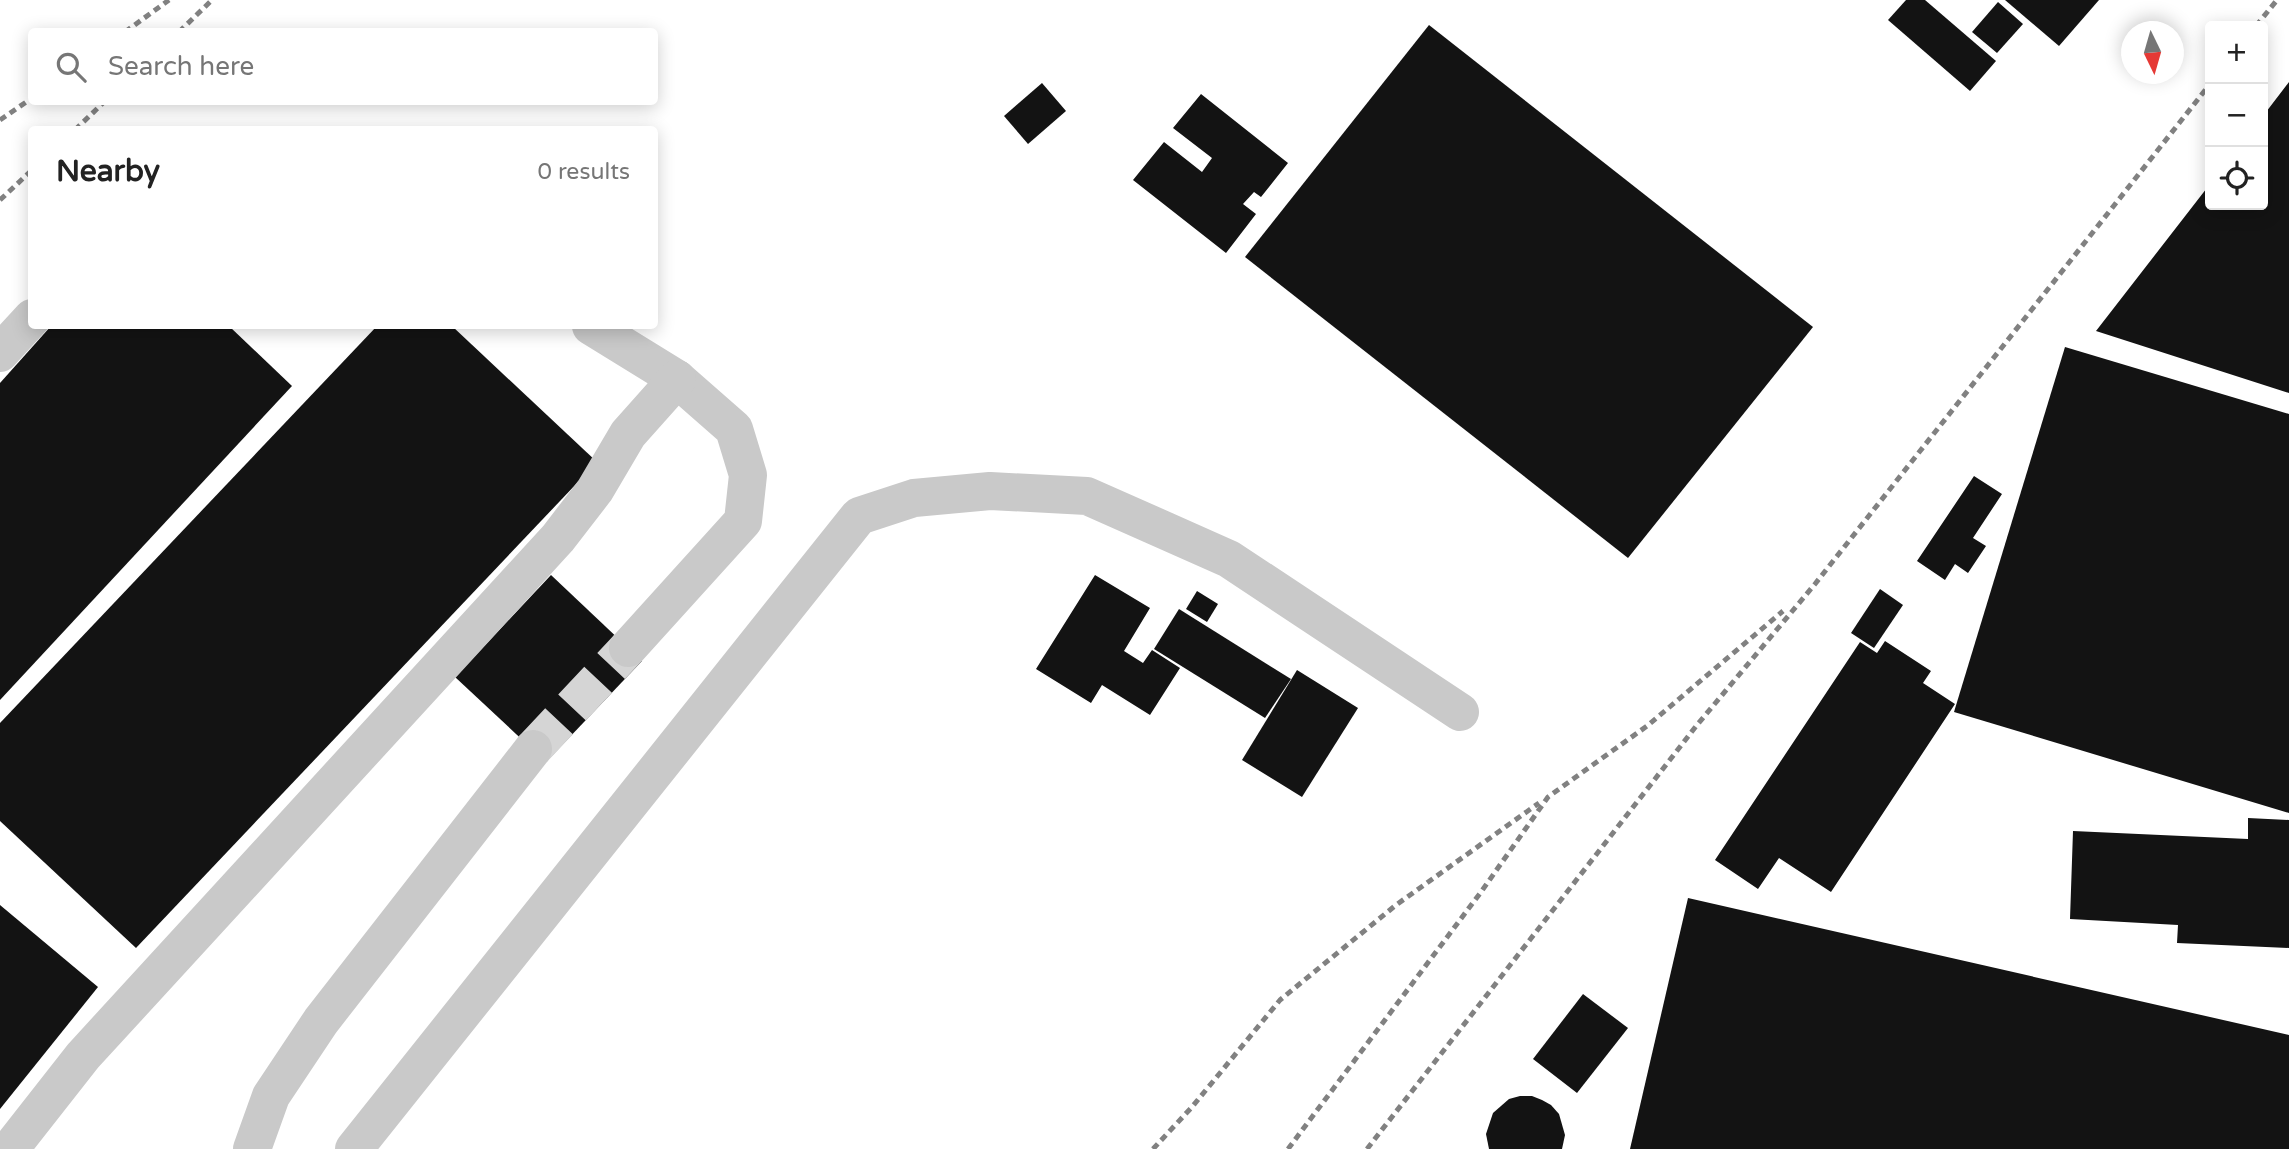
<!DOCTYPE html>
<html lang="en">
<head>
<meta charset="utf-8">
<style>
  body { margin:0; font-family:"Varela Round",sans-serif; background:#f2f2f2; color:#222 }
  .controls { position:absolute; right:21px; top:21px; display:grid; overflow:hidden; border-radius:7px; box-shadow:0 4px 18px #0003 }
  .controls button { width:63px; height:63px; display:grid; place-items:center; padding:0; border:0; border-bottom:2px solid #e0e0e0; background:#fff; color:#222; font:35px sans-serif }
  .compass { position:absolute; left:2121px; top:21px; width:63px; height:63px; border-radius:50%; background:#fff; box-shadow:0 4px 18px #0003; rotate:175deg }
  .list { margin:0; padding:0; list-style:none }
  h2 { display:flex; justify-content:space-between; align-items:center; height:91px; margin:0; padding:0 28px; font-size:30px }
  h2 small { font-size:23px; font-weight:400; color:#767676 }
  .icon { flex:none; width:38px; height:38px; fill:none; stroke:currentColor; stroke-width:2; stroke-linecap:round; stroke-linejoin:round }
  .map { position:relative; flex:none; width:2289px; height:1149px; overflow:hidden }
  .search { position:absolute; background:#fff; box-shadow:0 4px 18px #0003; left:28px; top:28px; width:630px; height:77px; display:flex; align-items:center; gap:18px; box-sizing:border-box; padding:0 24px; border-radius:7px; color:#767676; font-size:26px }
  .panel { position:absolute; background:#fff; box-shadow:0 4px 18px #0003; left:28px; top:126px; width:630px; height:203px; border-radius:7px }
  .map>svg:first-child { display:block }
</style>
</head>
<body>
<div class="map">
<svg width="2289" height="1149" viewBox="0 0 2289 1149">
  <rect width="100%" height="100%" fill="#fff"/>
  <g fill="#131313">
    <polygon points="1906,0 1925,0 1996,61 1970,91 1888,20"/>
    <polygon points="2005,0 2099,0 2059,46"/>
    <polygon points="1998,2 2023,24 1997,53 1972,32"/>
    <polygon points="1429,25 1813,327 1628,558 1245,257"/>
    <polygon points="2289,82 2289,393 2096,331 2210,184 2210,205 2263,205 2263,116"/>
    <polygon points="1042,83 1066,111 1028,144 1004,116"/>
    <polygon points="1201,94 1288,163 1261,197 1254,192 1243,204 1256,214 1226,253 1133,180 1164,142 1202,172 1212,158 1173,128"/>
    <polygon points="51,326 229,326 292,386 0,700 0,383"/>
    <polygon points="377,326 452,326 597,462 136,948 0,821 0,723"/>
    <polygon points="2065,347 2289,414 2289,813 1954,712"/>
    <polygon points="1974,476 2002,494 1973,538 1986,546 1968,573 1955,564 1945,580 1917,561"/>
    <polygon points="551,575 642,661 546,762 455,677"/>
    <polygon points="1095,575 1150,608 1124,651 1143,663 1152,650 1180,668 1150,715 1102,685 1091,703 1036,669"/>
    <polygon points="1880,589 1903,605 1874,648 1851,633"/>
    <polygon points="1197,591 1218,604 1207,622 1186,609"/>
    <polygon points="1179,609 1291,679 1265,718 1154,649"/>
    <polygon points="1885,641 1931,671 1923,683 1955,704 1831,892 1779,858 1758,889 1715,860 1860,642 1877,653"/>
    <polygon points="1297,670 1358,708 1302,797 1242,760"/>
    <polygon points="2248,818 2289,820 2289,948 2177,943 2178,925 2070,919 2073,831 2248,839"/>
    <polygon points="1688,898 2289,1035 2289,1149 1630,1149"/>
    <polygon points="0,905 98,987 0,1109"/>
    <polygon points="1583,994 1628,1028 1577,1093 1533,1059"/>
    <polygon points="1520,1096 1532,1096 1542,1100 1551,1105 1559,1114 1565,1135 1562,1149 1489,1149 1486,1134 1493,1113 1509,1099"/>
  </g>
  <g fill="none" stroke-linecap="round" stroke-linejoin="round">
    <polyline stroke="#d5d5d5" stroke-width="38" stroke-dasharray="38 19" stroke-linecap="butt" points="533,749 628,648"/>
    <g stroke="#c9c9c9" stroke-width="38">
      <polyline points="591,326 677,379 734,429 748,475 743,521 628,648"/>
      <polyline points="0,353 32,318"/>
      <polyline points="10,1149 83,1056 558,538 595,490 628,434 677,379"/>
      <polyline points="252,1149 271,1096 321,1021 533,749"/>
      <polyline points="354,1149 859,516 914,498 990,491 1087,496 1229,559 1460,712"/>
    </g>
    <g stroke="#818181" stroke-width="5" stroke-dasharray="7 5" stroke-linecap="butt">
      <polyline points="2256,26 2277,0"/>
      <polyline points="125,32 169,0"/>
      <polyline points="179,32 212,0"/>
      <polyline points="0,120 32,98"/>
      <polyline points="75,130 104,102"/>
      <polyline points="0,200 32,170"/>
      <polyline points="1153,1149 1192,1107 1280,1000 1396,905 1539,803"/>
      <polyline points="1288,1149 1481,892 1548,797 1647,726 1783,611"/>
      <polyline points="1367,1149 1697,725 1815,584 2210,84"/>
    </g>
  </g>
</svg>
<div class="controls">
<button>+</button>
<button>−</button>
<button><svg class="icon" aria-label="locate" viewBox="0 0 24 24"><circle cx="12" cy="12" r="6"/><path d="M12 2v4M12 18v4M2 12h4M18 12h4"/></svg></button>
</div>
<svg class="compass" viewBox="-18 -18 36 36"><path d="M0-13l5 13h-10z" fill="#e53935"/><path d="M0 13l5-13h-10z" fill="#767676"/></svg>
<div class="search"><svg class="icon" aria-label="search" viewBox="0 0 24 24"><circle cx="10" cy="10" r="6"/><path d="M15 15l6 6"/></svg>Search here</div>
<section class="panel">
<h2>Nearby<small>0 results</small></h2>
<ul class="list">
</ul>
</section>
</div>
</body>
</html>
